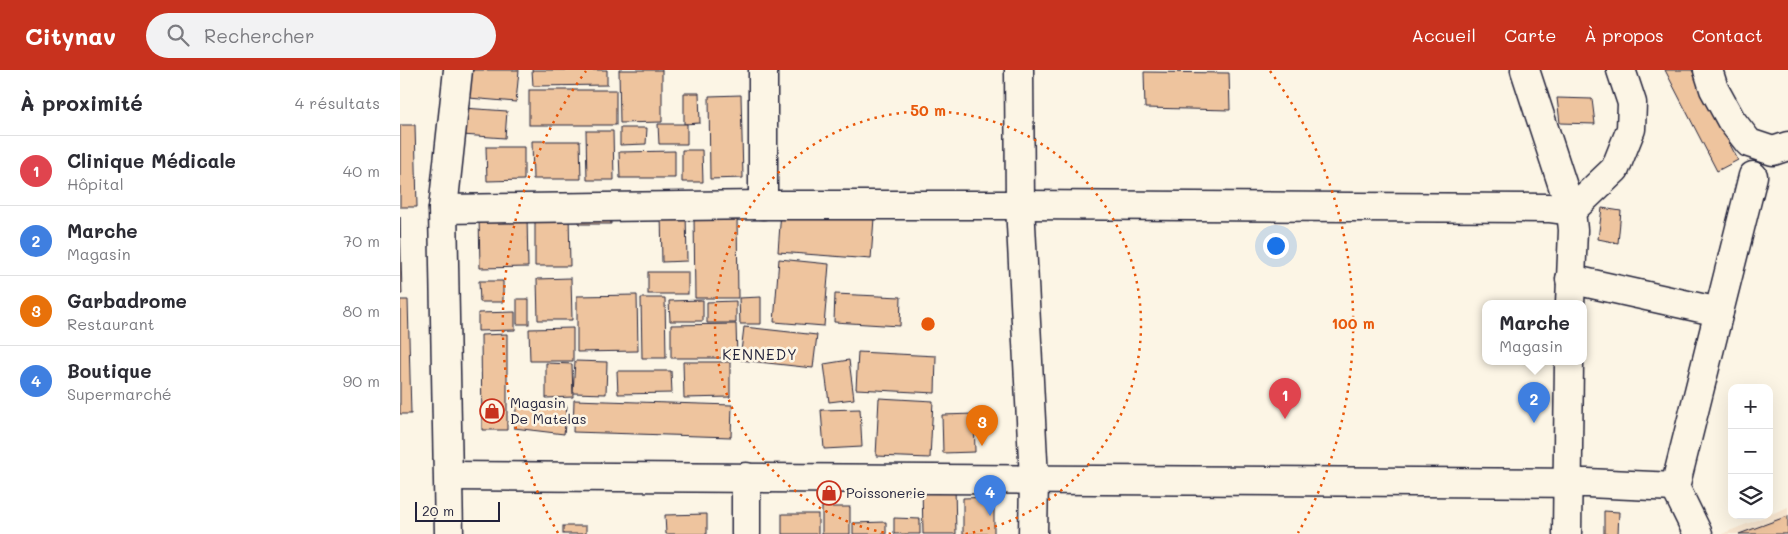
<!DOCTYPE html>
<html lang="fr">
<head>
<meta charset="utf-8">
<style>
  body { margin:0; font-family:Mali,sans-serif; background:#f2f2f3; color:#2b2b33 }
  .controls { position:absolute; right:15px; bottom:15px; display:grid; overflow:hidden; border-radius:10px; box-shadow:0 5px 20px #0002 }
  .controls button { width:45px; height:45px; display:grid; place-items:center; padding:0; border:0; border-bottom:1px solid #e1e1e2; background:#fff; color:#2b2b33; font:25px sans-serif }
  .scale { position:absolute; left:15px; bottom:12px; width:85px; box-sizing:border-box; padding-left:5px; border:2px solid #22223b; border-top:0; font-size:14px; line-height:18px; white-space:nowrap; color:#22223b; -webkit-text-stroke:4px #fcf5e5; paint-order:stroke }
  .you { position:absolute; left:875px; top:175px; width:18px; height:18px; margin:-12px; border:4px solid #fff; border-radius:50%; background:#1a73e8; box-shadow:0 0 0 8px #1a73e833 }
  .badge { display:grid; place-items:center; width:32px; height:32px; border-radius:50%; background:#c8321e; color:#fff; font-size:16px; font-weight:700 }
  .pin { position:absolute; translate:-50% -41px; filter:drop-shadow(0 1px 2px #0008) }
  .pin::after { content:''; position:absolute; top:26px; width:18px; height:15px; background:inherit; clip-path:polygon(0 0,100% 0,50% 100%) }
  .popup { position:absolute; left:1082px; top:230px; width:105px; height:65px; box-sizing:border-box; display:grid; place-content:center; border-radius:10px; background:#fff; filter:drop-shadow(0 1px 4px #0005); font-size:16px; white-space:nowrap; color:#7c7c81 }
  .popup b { font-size:19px; color:#2b2b33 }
  .popup::after { content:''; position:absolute; left:50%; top:100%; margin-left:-10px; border:10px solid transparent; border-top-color:#fff }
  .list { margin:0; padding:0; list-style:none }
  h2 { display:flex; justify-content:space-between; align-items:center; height:65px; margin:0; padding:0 20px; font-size:21px }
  h2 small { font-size:16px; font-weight:400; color:#7c7c81 }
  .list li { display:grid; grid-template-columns:32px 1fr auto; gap:15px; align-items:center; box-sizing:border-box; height:70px; padding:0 20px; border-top:1px solid #e1e1e2 }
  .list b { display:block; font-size:19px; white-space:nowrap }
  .list p { margin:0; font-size:16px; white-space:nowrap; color:#7c7c81 }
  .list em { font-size:16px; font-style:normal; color:#7c7c81 }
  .icon { flex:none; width:28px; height:28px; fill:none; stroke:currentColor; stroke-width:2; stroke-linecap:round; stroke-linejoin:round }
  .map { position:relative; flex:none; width:1388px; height:464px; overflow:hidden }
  header { display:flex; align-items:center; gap:30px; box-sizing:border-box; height:70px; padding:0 25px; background:#c8321e; color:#fff }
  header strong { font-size:24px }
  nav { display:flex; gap:28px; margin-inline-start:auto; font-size:18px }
  .search { width:350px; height:45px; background:#f2f2f3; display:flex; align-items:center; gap:12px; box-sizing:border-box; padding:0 18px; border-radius:28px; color:#7c7c81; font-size:19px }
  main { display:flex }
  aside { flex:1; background:#fff }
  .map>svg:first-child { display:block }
</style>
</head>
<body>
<header>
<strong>Citynav</strong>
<div class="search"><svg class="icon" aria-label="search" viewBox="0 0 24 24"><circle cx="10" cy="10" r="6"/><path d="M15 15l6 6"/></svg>Rechercher</div>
<nav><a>Accueil</a><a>Carte</a><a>À propos</a><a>Contact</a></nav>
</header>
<main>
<aside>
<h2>À proximité<small>4 résultats</small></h2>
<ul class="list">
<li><span class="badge" style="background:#e0444e">1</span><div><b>Clinique Médicale</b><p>Hôpital</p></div><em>40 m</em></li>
<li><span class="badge" style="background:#3f7fe0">2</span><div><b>Marche</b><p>Magasin</p></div><em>70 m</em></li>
<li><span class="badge" style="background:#e8710a">3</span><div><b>Garbadrome</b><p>Restaurant</p></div><em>80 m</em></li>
<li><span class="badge" style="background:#3f7fe0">4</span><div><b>Boutique</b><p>Supermarché</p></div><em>90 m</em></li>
</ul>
</aside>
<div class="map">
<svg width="1388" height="464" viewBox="0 0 1388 464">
  <rect width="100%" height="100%" fill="#fcf5e5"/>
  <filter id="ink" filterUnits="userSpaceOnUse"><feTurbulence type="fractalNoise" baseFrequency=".02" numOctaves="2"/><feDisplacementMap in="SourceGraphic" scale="10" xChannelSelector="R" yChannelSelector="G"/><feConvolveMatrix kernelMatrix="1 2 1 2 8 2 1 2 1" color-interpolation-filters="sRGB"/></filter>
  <g filter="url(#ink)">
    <polygon fill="#f8e6d0" points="1388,437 1388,464 1322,464 1369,445"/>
    <g fill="#eec49e" stroke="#22223b">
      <polygon points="72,0 119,0 116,32 69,28"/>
      <polygon points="132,0 207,0 207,15 133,16"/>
      <polygon points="219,0 262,0 262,52 220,53"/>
      <polygon points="1265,0 1292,0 1338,90 1317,101"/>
      <polygon points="744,2 829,3 830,40 745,38"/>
      <rect x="129" y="20" width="87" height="35"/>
      <polygon points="284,23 299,23 300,53 284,54"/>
      <polygon points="341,25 343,108 310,109 309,26"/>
      <polygon points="1157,28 1192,29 1195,54 1160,53"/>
      <polygon points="63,38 107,41 105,68 62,65"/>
      <polygon points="258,54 287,54 287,74 259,74"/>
      <polygon points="0,55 15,55 17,137 0,137"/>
      <polygon points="220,58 247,58 246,74 220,75"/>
      <polygon points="186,61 213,61 214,110 187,110"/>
      <polygon points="132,71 180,71 181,109 133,109"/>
      <polygon points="86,77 124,77 124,110 87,111"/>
      <polygon points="282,80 302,80 303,112 282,112"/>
      <polygon points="275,81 275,108 220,108 219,82"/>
      <polygon points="1202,138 1221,141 1218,173 1198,169"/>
      <polygon points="178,141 210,141 211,154 179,154"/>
      <polygon points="381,141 474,148 471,189 378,182"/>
      <polygon points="135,143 169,143 170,196 135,196"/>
      <polygon points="261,143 286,143 287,191 262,192"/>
      <polygon points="79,146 127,146 128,197 80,198"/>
      <polygon points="337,146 338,228 295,228 294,147"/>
      <polygon points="0,147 2,224 0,224"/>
      <polygon points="379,189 429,194 424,256 374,252"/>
      <rect x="248" y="202" width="40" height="22"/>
      <polygon points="171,208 172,250 138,250 137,209"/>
      <polygon points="79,211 103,211 103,232 80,232"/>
      <polygon points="435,224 501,227 500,256 434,252"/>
      <polygon points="237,225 238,281 177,282 177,226"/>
      <polygon points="361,227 361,254 340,254 339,228"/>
      <polygon points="241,228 265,228 266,288 242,288"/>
      <rect x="117" y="229" width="12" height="25"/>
      <polygon points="0,230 8,230 11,344 0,344"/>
      <polygon points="303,230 303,251 270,251 269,231"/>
      <polygon points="336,231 336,253 307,253 307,232"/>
      <polygon points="115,242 115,260 78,261 78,243"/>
      <polygon points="336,254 337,288 271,288 271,255"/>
      <polygon points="344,257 417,265 413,298 340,290"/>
      <polygon points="173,258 173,291 130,291 129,259"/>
      <polygon points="107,264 107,360 82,360 81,265"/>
      <polygon points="458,282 536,286 535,323 456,319"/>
      <polygon points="449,290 454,329 429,332 424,294"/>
      <polygon points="175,291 207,292 206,324 173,323"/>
      <polygon points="283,292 330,292 330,327 284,328"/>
      <polygon points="146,293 172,294 173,327 146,328"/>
      <polygon points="217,301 271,301 272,323 218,324"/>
      <polygon points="479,328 533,331 530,388 476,386"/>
      <polygon points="117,330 167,336 164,364 114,358"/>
      <polygon points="174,330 332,335 331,367 173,362"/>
      <polygon points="460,339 462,377 424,379 421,340"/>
      <polygon points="574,344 575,382 543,383 542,345"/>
      <polygon points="522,416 555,416 556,464 523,464"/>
      <polygon points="594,427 594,464 563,464 563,428"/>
      <rect x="422" y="437" width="28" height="27"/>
      <polygon points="1204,441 1219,442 1218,464 1204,464"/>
      <polygon points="307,444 307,464 266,464 265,445"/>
      <rect x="382" y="444" width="36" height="20"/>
      <polygon points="1388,446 1388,464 1339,464"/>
      <polygon points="494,448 520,449 520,464 494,464"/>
      <polygon points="486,452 486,464 453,464 453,453"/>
      <rect x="163" y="456" width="23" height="8"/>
    </g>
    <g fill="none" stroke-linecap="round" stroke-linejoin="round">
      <g stroke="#22223b" stroke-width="31">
        <g id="street">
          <polyline points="363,0 363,135"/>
          <polyline points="619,0 620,135 634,409 633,464"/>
          <polyline points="1125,0 1171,141 1173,160 1170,234"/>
          <polyline points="1308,0 1314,19 1331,50 1349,73 1373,81 1388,76"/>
          <polyline points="43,139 363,135 620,135 1149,138 1171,141"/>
          <polyline points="1171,141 1215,99 1231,59 1232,33 1221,0"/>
          <polyline points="1170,209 1319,242"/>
          <polyline points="49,406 1187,413 1275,417"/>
          <polyline points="346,464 346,407"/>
          <polyline points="1167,464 1169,292"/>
          <polyline points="1298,464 1275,417 1353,106"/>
        </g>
      </g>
      <g stroke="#22223b" stroke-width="31">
        <polyline id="secondary" points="49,464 43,139 58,0"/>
      </g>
      <use href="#street" stroke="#fcf5e5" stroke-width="28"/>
      <use href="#secondary" stroke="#fcf5e5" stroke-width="28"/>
    </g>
  </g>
  <g fill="none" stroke="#e8590c" stroke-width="2.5" stroke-dasharray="2.5 5">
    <path d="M491 464A213 213 0 1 1 565 464"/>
    <path d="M158 463A425 425 0 0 1 186 1M870 1A425 425 0 0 1 898 463"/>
  </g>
  <defs>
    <g id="shop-ring" transform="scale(1.25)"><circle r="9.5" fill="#fcf5e5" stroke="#c8321e" stroke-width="1.5"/><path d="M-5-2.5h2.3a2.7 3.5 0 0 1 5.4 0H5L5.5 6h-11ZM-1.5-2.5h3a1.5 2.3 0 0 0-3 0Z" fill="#c8321e"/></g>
  </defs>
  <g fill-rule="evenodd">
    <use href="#shop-ring" x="92" y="341"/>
    <use href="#shop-ring" x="429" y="423"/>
  </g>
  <g text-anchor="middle" stroke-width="5" stroke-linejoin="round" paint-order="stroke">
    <g font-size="14" fill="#22223b" stroke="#fcf5e5" text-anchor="start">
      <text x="110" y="338">Magasin<tspan x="110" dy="16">De Matelas</tspan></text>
      <text x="446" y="428">Poissonerie</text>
    </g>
    <g font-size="15" letter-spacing="1" fill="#22223b" stroke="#fcf5e5">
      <text x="360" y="290">KENNEDY</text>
    </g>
  </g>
  <circle cx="528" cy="254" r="8" fill="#e8590c" stroke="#fcf5e5" stroke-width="2.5"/>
  <g font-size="15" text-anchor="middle" font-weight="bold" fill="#e8590c" stroke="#fcf5e5" stroke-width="5" stroke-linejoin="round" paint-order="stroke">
    <text x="528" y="46">50 m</text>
    <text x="953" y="259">100 m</text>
  </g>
</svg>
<div class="controls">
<button>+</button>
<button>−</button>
<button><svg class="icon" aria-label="layers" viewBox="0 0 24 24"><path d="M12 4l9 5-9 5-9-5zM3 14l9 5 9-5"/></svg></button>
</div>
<div class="scale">20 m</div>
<div class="you"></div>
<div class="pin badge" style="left:885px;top:349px;background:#e0444e">1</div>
<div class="pin badge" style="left:1134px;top:353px;background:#3f7fe0">2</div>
<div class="popup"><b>Marche</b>Magasin</div>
<div class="pin badge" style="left:582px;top:376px;background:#e8710a">3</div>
<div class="pin badge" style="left:590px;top:446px;background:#3f7fe0">4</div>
</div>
</main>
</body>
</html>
